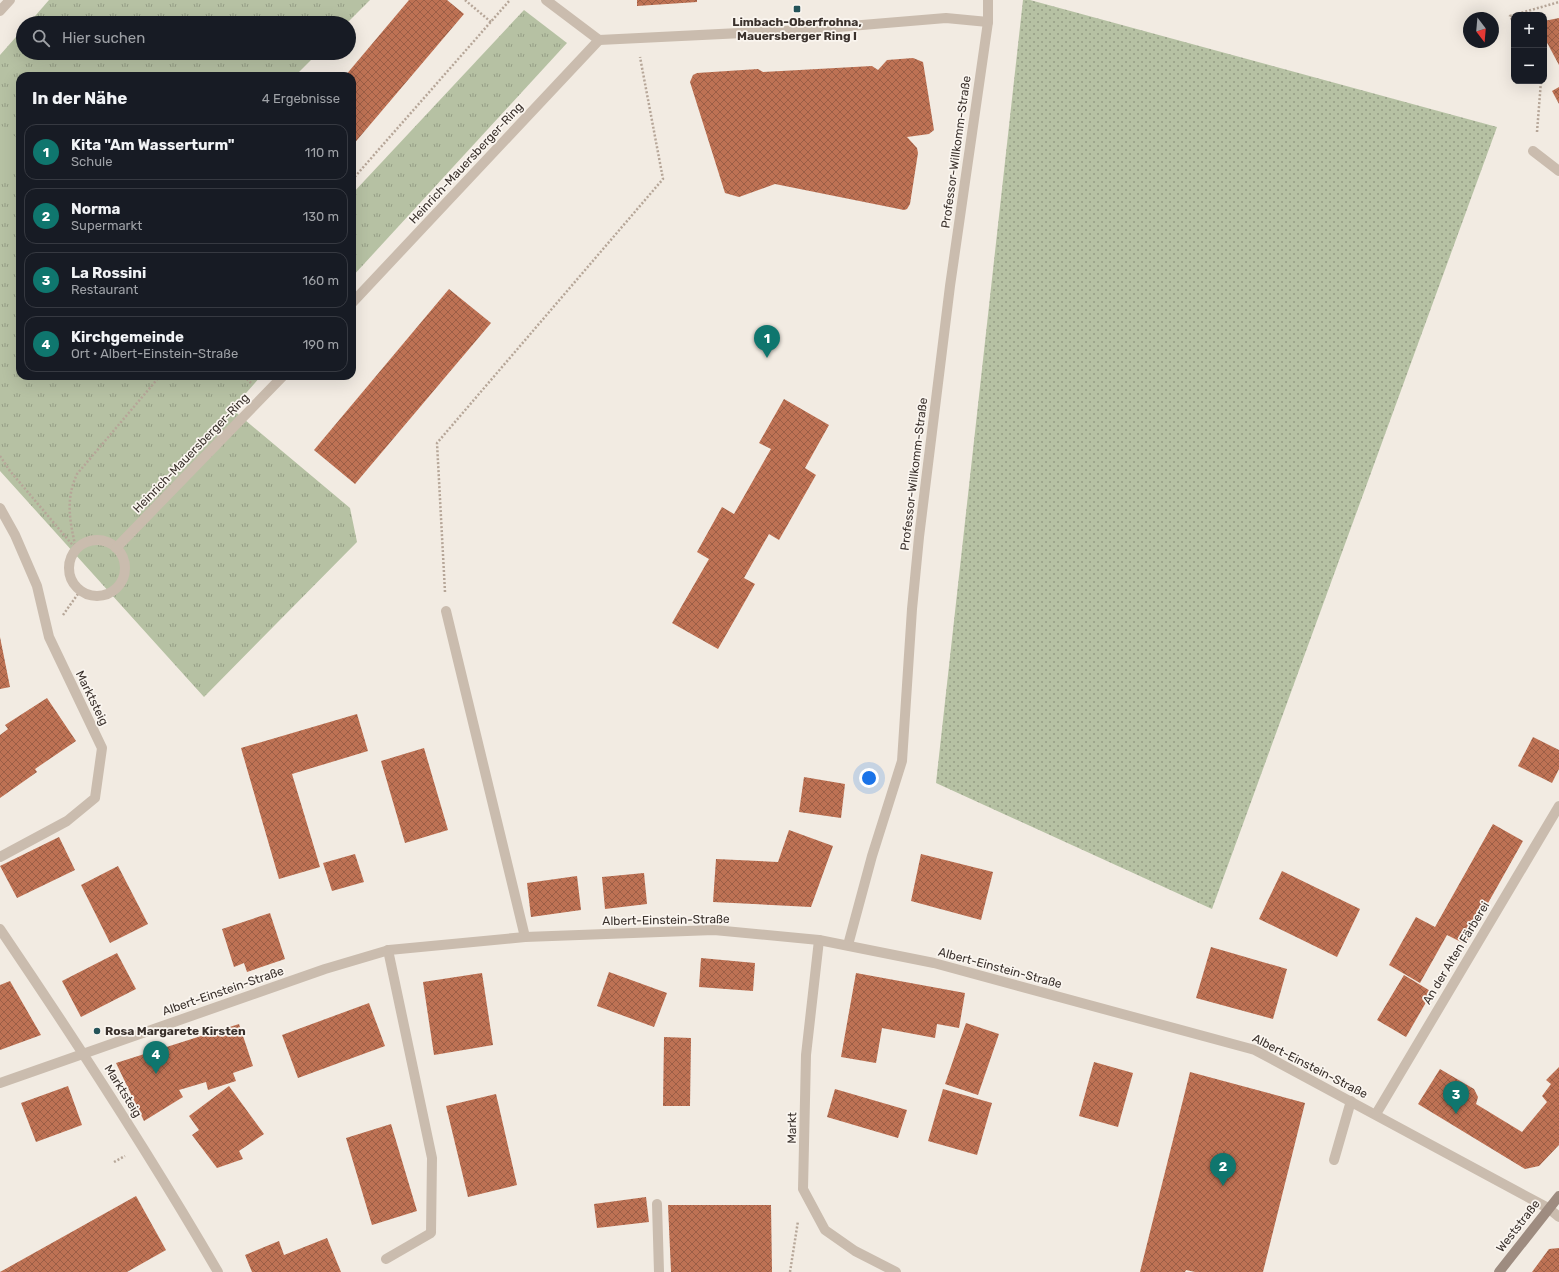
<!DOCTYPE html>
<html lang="de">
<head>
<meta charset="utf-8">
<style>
  body { margin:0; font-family:Rubik,sans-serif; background:#242831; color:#f1f3f6 }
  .controls { position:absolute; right:12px; top:12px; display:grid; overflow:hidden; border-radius:8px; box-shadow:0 4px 16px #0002 }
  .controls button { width:36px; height:36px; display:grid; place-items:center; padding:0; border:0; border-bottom:1px solid #363941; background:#171b24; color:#f1f3f6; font:20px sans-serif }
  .compass { position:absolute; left:1463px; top:12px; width:36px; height:36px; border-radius:50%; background:#171b24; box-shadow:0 4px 16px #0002; rotate:164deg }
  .you { position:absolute; left:869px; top:778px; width:14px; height:14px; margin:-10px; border:3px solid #fff; border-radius:50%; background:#1a73e8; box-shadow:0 0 0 6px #1a73e833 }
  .badge { display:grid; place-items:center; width:26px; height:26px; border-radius:50%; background:#0f766e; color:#fff; font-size:13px; font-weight:700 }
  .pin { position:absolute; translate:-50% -33px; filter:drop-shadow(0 1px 2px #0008) }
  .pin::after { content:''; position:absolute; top:21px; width:14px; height:12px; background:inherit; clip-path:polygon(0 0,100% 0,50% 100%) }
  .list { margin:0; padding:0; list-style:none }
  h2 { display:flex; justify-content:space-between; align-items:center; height:52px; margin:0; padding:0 16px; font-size:17px }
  h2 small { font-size:13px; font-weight:400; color:#9ea1a6 }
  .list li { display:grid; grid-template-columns:26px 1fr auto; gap:12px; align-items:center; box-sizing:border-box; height:56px; margin:0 8px 8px; padding:0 8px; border:1px solid #363941; border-radius:12px }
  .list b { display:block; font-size:15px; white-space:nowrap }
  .list p { margin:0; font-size:13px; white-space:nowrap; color:#9ea1a6 }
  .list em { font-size:13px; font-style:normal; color:#9ea1a6 }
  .icon { flex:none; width:22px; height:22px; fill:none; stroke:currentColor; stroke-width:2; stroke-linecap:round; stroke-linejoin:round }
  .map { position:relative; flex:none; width:1559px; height:1272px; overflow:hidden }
  .search { position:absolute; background:#171b24; box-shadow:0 4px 16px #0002; left:16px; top:16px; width:340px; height:44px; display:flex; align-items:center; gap:10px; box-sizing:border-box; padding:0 14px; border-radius:22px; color:#9ea1a6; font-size:15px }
  .panel { position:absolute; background:#171b24; box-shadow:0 4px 16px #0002; left:16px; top:72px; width:340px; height:308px; border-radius:12px }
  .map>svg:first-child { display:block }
</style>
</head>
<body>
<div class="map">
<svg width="1559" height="1272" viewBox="0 0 1559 1272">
  <defs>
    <pattern id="grass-tufts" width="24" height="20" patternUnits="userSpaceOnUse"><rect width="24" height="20" fill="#b6c1a3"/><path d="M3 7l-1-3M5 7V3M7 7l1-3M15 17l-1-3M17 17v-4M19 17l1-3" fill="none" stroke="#959d85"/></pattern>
    <pattern id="park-dots" width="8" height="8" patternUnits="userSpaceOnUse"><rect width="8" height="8" fill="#b6c1a3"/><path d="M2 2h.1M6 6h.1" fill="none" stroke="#959d85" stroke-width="1.8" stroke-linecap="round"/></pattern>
    <pattern id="building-cross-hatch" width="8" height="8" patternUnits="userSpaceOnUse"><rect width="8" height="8" fill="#be7254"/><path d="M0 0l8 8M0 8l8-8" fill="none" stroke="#9b5e46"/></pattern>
  </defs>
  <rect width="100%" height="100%" fill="#f2ebe2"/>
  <g fill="url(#grass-tufts)">
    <polygon points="49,0 370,0 347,23 29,23"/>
    <polygon points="524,10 567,43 352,277 352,194"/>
    <polygon points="23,29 23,53 318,53 295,76 20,76 20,376 261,376 232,409 350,508 357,542 204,697 0,471 0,55"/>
  </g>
  <polygon fill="url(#park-dots)" points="1023,0 1030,0 1497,127 1212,909 936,783"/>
  <polygon fill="#b6c1a3" points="3,126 20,141 20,162 0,185 0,129"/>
  <g fill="url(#building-cross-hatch)">
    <polygon points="409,0 447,0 464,14 352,146 352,76 345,76"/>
    <polygon points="637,0 697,0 697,2 637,6"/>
    <polygon points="1559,18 1559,65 1544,37 1544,21"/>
    <polygon points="913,58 923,62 934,130 929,134 907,137 917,148 918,153 910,204 907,209 904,210 775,184 739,197 725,193 690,82 693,75 697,73 758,69 763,72 872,66 878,70 887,60"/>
    <polygon points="1559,87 1559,104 1552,91"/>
    <polygon points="449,289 491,323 355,484 314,450"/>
    <polygon points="784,399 829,425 805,468 816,475 779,540 769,534 744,578 755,584 718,649 672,623 709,559 697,552 722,507 734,514 771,449 759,443"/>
    <polygon points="0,637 10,687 0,689"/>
    <polygon points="47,698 76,741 35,769 37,772 0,798 0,735 8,729 5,725"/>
    <polygon points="357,714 368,751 292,774 320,867 279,879 241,748"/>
    <polygon points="1533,737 1559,750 1559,769 1552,783 1518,766"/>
    <polygon points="424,748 448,830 405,843 381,761"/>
    <polygon points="804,777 845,784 841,818 799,812"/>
    <polygon points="1493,824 1523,841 1465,944 1447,935 1420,983 1389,965 1416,917 1435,927"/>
    <polygon points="789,830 833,846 811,907 713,902 716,859 778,862"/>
    <polygon points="59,837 75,870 17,898 0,866"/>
    <polygon points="355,854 364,882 332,891 323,863"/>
    <polygon points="921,854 993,872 981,920 911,901"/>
    <polygon points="118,866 148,924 110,943 81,885"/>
    <polygon points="1282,871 1360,909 1337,957 1259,919"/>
    <polygon points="644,873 647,904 605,909 602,877"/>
    <polygon points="577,876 581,910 531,917 527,883"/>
    <polygon points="270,913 285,959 247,972 244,963 234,967 222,929"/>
    <polygon points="1211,947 1287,969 1273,1019 1196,998"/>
    <polygon points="117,953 136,989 81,1017 62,981"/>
    <polygon points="701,958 755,963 753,991 699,987"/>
    <polygon points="609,972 667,993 654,1027 597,1006"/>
    <polygon points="482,973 493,1045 434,1055 423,982"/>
    <polygon points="856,973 965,993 959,1028 937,1024 935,1038 882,1028 876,1063 841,1057"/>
    <polygon points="1404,975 1432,992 1406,1037 1377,1020"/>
    <polygon points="10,981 41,1035 0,1050 0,985"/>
    <polygon points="369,1003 385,1046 298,1078 282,1035"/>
    <polygon points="966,1023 999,1034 978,1095 945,1084"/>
    <polygon points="239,1024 253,1066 233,1073 236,1081 208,1090 206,1082 179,1090 183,1097 144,1121 116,1063"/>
    <polygon points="664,1037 691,1038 690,1106 663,1106"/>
    <polygon points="1094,1062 1133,1073 1118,1127 1079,1116"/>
    <polygon points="1559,1067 1559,1145 1539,1166 1525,1169 1418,1104 1440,1069 1474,1089 1478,1097 1476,1104 1522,1132 1547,1102 1542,1096 1551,1084 1546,1080"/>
    <polygon points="1190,1072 1305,1103 1263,1272 1195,1272 1186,1270 1185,1272 1140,1272"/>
    <polygon points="68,1086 82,1125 36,1142 21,1103"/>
    <polygon points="229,1086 264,1134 239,1151 243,1159 217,1168 192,1135 199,1130 189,1116"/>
    <polygon points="835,1089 907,1110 898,1138 827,1117"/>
    <polygon points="943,1089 992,1103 977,1155 928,1141"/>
    <polygon points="496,1094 517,1185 468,1197 446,1106"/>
    <polygon points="391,1124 417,1211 372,1225 346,1138"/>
    <polygon points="136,1196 166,1250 127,1272 0,1272"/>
    <polygon points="646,1197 649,1222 597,1228 594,1204"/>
    <polygon points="668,1205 771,1205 772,1272 671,1272"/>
    <polygon points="327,1238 341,1272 252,1272 245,1255 279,1241 284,1255"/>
    <polygon points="1559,1248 1559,1272 1532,1272 1549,1249"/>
  </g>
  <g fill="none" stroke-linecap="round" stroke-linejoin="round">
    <g stroke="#b6a698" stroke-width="2.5" stroke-dasharray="2 2" stroke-linecap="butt">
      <polyline points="465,0 491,22"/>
      <polyline points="1514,23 1510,16 1559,2"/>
      <polyline points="1537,132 1541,81"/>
      <polyline points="352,180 510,0"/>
      <polyline points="244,376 251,383"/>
      <path d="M0,456L10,471L76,549C70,522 65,500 77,474L160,376"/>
      <polyline points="445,592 437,443 663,179 640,57"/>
      <polyline points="63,615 80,591"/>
      <polyline points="114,1162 125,1156"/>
      <polyline points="790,1272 798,1221"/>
    </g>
    <polyline stroke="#cabcae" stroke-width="10" points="1334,1160 1351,1101"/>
    <g stroke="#cabcae" stroke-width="10">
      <polyline points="546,0 599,40 802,30 946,18 988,22"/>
      <polyline points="0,11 10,0"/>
      <polyline points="1533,151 1559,171"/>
      <polyline points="352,303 599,40"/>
      <polyline points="0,508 15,535 37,586 49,637 102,748 95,798 67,821 0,857"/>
      <circle cx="97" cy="568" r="28"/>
      <polyline points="116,548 283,376"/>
      <polyline points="446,611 525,937"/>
      <path d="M0,929C76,1041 150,1155 218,1272"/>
      <polyline points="819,940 806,1055 803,1189 825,1230 855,1251 896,1272"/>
      <polyline points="848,945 872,856 902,761 912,609 919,537 950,286 988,22 988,0"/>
      <polyline points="0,1083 325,969 389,950 525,937 714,930 819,940 934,963 1255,1050 1548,1208 1559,1217"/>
      <polyline points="1376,1114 1559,806"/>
      <polyline points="657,1204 659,1272"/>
      <polyline points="386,1259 431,1233 432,1158 388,950"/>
    </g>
    <polyline stroke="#9e8c80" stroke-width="10" points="1499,1272 1559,1196"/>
  </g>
  <g fill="#245359" stroke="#faf5ef" stroke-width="1.5">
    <rect x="793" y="5" width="8" height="8" rx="2"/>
    <circle cx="97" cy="1031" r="4"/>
  </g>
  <g text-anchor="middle" stroke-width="3.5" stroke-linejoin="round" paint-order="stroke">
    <g font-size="12" font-weight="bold" fill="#3a312c" stroke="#faf5ef">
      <text x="797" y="26">Limbach-Oberfrohna,<tspan x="797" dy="14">Mauersberger Ring I</tspan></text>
      <text x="105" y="1035" text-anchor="start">Rosa Margarete Kirsten</text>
    </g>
    <g font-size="12" fill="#3a312c" stroke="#faf5ef">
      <text transform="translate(956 152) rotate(-82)" y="4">Professor-Willkomm-Straße</text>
      <text transform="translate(466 163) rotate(-47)" y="4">Heinrich-Mauersberger-Ring</text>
      <text transform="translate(191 453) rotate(-46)" y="4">Heinrich-Mauersberger-Ring</text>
      <text transform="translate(914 474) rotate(-83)" y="4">Professor-Willkomm-Straße</text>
      <text transform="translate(92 698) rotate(64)" y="4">Marktsteig</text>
      <text transform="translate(666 920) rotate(-1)" y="4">Albert-Einstein-Straße</text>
      <text transform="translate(1456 953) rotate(-59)" y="4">An der Alten Färberei</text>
      <text transform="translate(1000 968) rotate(15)" y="4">Albert-Einstein-Straße</text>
      <text transform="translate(223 991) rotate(-19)" y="4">Albert-Einstein-Straße</text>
      <text transform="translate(1310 1066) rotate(27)" y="4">Albert-Einstein-Straße</text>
      <text transform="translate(123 1091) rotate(58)" y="4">Marktsteig</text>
      <text transform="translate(792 1128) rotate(-89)" y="4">Markt</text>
      <text transform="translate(1518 1226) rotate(-52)" y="4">Weststraße</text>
    </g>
  </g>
</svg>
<div class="controls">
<button>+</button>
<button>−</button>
</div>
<svg class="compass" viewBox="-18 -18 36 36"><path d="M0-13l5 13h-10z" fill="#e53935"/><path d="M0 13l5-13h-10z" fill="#9ea1a6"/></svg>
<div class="you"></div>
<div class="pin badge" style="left:767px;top:358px">1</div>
<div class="pin badge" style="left:1223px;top:1186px">2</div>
<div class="pin badge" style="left:1456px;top:1114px">3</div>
<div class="pin badge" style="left:156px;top:1074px">4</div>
<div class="search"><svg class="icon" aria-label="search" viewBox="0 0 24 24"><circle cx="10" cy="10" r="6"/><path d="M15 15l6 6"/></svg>Hier suchen</div>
<section class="panel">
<h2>In der Nähe<small>4 Ergebnisse</small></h2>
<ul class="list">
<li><span class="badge">1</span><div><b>Kita &quot;Am Wasserturm&quot;</b><p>Schule</p></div><em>110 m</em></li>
<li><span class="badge">2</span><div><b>Norma</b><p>Supermarkt</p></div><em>130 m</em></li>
<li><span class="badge">3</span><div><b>La Rossini</b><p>Restaurant</p></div><em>160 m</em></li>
<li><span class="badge">4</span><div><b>Kirchgemeinde</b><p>Ort · Albert-Einstein-Straße</p></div><em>190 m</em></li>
</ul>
</section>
</div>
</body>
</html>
